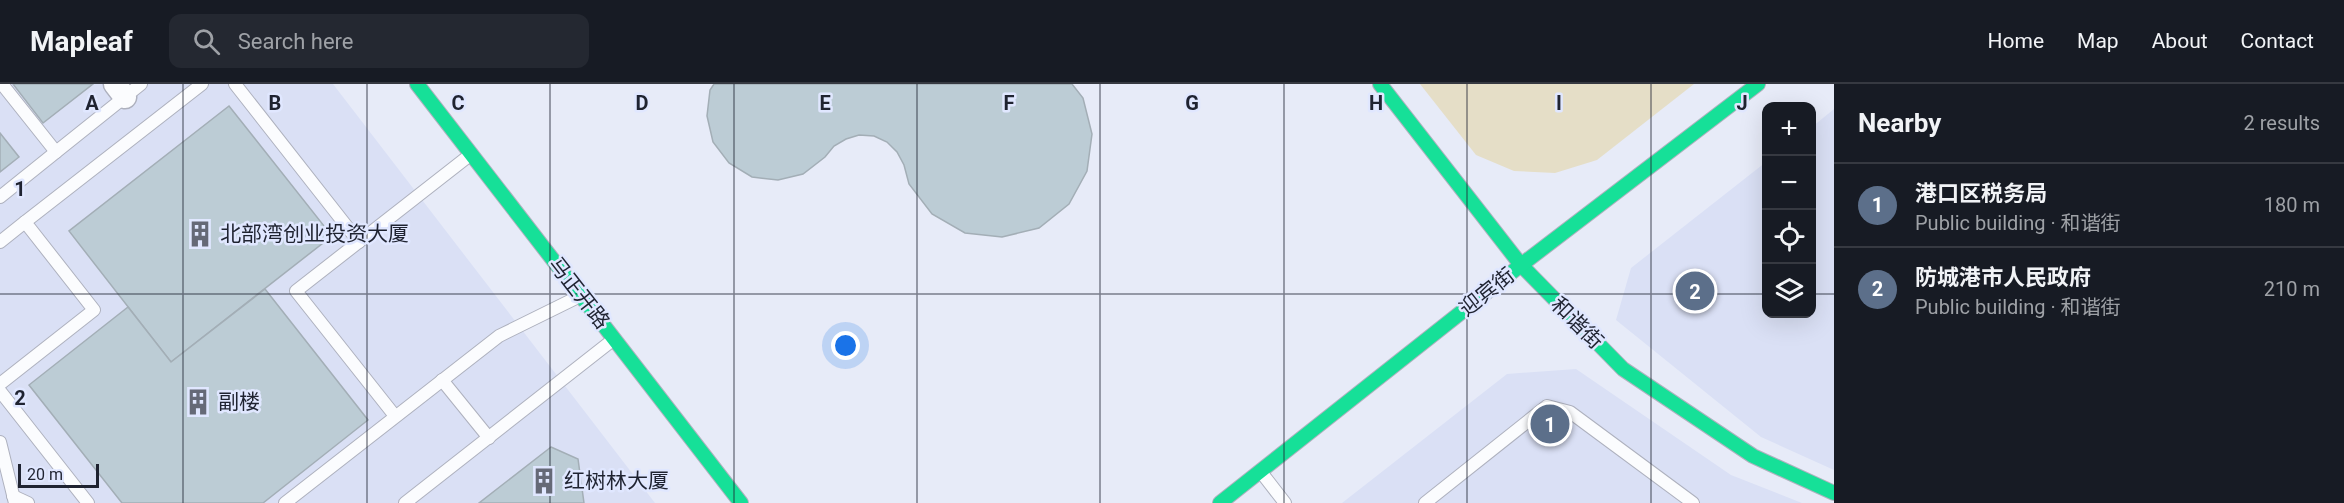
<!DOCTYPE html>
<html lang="en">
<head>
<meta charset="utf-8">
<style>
  body { margin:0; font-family:Roboto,"Noto Sans SC",sans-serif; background:#242831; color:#f1f3f6 }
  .controls { position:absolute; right:18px; top:18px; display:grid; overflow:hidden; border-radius:12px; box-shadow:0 6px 24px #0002 }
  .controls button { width:54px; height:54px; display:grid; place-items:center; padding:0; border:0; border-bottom:2px solid #363941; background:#171b24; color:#f1f3f6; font:30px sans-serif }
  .scale { position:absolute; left:18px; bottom:15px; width:81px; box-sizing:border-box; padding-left:6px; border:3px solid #1f2331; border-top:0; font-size:16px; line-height:21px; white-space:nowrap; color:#1f2331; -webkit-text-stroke:4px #e0e7ff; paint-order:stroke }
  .you { position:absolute; left:846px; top:262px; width:21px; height:21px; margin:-15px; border:4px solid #fff; border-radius:50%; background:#1a73e8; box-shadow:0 0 0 9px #1a73e833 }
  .badge { display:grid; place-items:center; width:39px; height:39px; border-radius:50%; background:#0f766e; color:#fff; font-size:20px; font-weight:700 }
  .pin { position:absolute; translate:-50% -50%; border:3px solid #fff; box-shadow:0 2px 6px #0006 }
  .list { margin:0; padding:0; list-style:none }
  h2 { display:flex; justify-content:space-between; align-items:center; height:78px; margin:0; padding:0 24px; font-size:26px }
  h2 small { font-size:20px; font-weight:400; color:#9ea1a6 }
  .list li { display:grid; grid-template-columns:39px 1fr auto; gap:18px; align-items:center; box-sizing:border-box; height:84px; padding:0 24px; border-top:2px solid #363941 }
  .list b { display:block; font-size:22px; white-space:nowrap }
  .list p { margin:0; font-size:20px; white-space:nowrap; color:#9ea1a6 }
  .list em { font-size:20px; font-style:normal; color:#9ea1a6 }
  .icon { flex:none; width:33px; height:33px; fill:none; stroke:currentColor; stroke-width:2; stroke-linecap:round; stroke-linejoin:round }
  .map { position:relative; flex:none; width:1834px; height:419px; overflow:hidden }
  header { display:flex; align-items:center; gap:36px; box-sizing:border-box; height:84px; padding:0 30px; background:#171b24; border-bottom:2px solid #363941 }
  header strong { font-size:28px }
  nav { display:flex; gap:33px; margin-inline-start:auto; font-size:21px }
  .search { width:420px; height:54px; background:#242831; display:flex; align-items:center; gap:15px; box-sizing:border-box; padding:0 21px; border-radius:12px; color:#9ea1a6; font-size:22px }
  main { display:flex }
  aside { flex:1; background:#171b24 }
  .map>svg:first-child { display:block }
</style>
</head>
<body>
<header>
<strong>Mapleaf</strong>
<div class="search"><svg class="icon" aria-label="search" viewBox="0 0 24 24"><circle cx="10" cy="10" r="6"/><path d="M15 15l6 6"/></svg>Search here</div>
<nav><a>Home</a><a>Map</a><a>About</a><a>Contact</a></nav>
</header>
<main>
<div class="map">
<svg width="1834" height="419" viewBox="0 0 1834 419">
  <rect width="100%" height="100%" fill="#e7ebf8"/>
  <g fill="#dae0f5">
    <polygon points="0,0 333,0 655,419 0,419"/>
    <polygon points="1834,25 1834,386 1761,353 1616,236 1631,184 1766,78 1766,230 1812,230 1812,43"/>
    <polygon points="1576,285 1731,391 1802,419 1342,419 1507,290"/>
  </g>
  <polygon fill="#e5dec7" points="1420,0 1694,0 1597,76 1555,89 1514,87 1476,71"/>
  <g fill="#bcccd5" stroke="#a3aeb6" stroke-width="1.5">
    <polygon points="13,0 93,0 43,39"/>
    <polygon points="714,0 1072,0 1083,14 1092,50 1087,87 1069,120 1039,144 1002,153 965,149 932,130 909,100 904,81 897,68 887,58 874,52 859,51 846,55 834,62 825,73 803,90 778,96 752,93 729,79 713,58 707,32 710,6"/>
    <polygon points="229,22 332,152 171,278 69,147"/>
    <polygon points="0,49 19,73 0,88"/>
    <polygon points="265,205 368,336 263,419 122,419 29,301 128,223 171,278"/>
    <polygon points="551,363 578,375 584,419 479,419"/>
  </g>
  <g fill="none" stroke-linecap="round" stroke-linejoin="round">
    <g stroke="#aeb1be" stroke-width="14">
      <g id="lane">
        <polyline points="2,0 56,68 141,0"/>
        <polyline points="235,0 359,158"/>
        <polyline points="0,113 56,68"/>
        <polyline points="0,158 25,138"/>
        <polyline points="442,296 489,354"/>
        <polyline points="0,300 94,226 25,138 202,0"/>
        <polyline points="0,307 88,419"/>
        <polyline points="395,332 296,207 470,71"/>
        <polyline points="0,358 15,419"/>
        <polyline points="1261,388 1285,419"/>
        <polyline points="13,412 28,419"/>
        <polyline points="285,419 499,252 580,212"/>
        <polyline points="405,419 614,255"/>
        <polyline points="1425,419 1547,322 1570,328 1693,419"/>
      </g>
    </g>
    <g stroke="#aeb1be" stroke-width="25">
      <polyline id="street" points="115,0 125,13"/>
    </g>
    <g stroke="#aeb1be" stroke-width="16">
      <g id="fast">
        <polyline points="417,0 741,419"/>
        <polyline points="1380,0 1521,181 1623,285 1753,372 1834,409"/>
        <polyline points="1220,419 1521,181 1758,0"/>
      </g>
    </g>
    <use href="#lane" stroke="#fbfcfe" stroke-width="12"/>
    <use href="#street" stroke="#fbfcfe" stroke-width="22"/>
    <use href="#fast" stroke="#16e098" stroke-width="14"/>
  </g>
  <path fill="none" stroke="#1f2331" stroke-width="1.5" stroke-opacity="0.55" d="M183,0V419M367,0V419M550,0V419M734,0V419M917,0V419M1100,0V419M1284,0V419M1467,0V419M1651,0V419M0,210H1766M1812,210H1834"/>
  <defs>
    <g id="building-bare" transform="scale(2.07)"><path d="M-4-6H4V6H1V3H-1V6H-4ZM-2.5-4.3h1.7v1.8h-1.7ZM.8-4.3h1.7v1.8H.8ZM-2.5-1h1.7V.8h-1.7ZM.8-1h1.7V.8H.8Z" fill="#656977" stroke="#e0e7ff" stroke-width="2.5" paint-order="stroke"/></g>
  </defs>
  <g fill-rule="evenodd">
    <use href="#building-bare" x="200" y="150"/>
    <use href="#building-bare" x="198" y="318"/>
    <use href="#building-bare" x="544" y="397"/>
  </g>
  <g text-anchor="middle" stroke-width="5" stroke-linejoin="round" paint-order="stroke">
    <g font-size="21" fill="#1f2331" stroke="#e0e7ff" text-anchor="start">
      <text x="220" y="157">北部湾创业投资大厦</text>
      <text x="218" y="325">副楼</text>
      <text x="564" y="404">红树林大厦</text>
    </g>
    <g font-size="21" fill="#1f2331" stroke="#e0e7ff">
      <text transform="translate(1487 208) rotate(-38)" y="7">迎宾街</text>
      <text transform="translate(579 209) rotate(52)" y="7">马正开路</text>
      <text transform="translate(1577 239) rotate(45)" y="7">和谐街</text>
    </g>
  </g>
  <g font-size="20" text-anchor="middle" font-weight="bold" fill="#1f2331" stroke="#e0e7ff" stroke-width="5" stroke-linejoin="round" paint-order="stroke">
    <text x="92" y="26">A</text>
    <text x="275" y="26">B</text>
    <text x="458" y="26">C</text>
    <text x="642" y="26">D</text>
    <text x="825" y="26">E</text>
    <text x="1009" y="26">F</text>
    <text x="1192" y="26">G</text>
    <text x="1376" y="26">H</text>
    <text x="1559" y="26">I</text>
    <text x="1742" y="26">J</text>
    <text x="20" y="112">1</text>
    <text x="20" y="321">2</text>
  </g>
</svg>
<div class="controls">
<button>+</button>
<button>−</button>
<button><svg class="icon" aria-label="locate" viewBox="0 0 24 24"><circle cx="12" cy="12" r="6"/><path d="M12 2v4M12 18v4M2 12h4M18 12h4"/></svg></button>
<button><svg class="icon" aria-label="layers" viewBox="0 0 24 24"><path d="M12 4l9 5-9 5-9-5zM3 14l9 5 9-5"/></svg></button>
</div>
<div class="scale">20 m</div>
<div class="you"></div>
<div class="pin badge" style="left:1550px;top:340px;background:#5c6f8a">1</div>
<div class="pin badge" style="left:1695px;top:207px;background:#5c6f8a">2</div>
</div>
<aside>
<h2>Nearby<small>2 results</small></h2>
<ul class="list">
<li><span class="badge" style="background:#5c6f8a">1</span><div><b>港口区税务局</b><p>Public building · 和谐街</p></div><em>180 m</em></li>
<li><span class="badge" style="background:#5c6f8a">2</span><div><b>防城港市人民政府</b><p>Public building · 和谐街</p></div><em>210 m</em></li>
</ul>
</aside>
</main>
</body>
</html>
